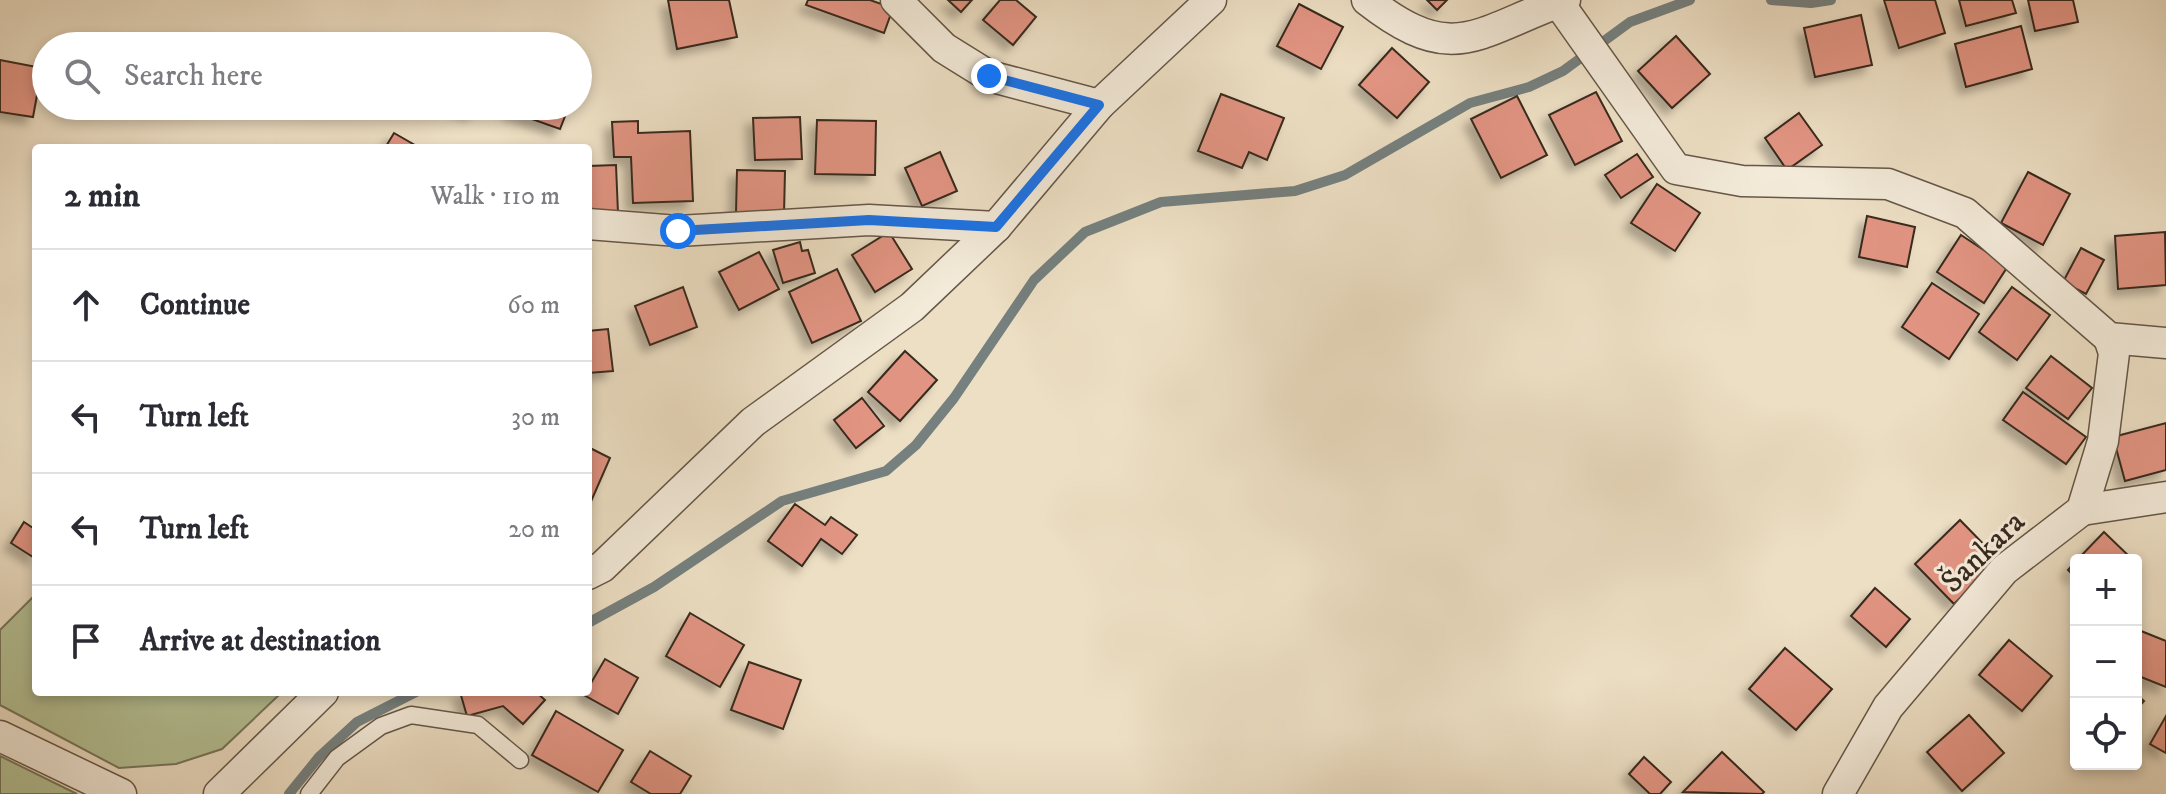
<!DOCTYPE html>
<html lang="en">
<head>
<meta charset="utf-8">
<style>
  body { margin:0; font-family:"IM FELL DW Pica",serif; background:#f7f7f7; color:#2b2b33 }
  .controls { position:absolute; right:24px; bottom:24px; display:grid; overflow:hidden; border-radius:8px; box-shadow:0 4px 12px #0003 }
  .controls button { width:72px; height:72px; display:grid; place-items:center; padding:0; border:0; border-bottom:2px solid #e1e1e2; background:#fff; color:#2b2b33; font:40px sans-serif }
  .stop { position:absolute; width:24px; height:24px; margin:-18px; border:6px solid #1a73e8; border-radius:50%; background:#fff }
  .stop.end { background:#1a73e8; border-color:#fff; box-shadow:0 2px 8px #0008 }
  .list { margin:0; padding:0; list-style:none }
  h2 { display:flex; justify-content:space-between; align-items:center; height:104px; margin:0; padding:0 32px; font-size:34px }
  h2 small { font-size:26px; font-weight:400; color:#7c7c81 }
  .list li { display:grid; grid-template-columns:52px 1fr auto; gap:24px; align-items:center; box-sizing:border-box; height:112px; padding:0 32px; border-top:2px solid #e1e1e2 }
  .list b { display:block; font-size:30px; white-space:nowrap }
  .list em { font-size:26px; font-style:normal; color:#7c7c81 }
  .icon { flex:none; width:44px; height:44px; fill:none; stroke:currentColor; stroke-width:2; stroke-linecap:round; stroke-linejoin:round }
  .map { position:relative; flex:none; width:2166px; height:794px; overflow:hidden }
  .search { position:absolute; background:#fff; box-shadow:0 4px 12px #0003; left:32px; top:32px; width:560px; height:88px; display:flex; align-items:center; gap:20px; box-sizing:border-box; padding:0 28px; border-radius:44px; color:#7c7c81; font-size:30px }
  .panel { position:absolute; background:#fff; box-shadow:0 4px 12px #0003; left:32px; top:144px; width:560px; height:552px; border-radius:8px }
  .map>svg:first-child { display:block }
</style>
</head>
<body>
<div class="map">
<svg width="2166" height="794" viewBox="0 0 2166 794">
  <defs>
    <filter id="shadow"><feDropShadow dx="-7" dy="7" stdDeviation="4" flood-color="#0004"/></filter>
  </defs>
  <rect width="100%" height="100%" fill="#eddfc4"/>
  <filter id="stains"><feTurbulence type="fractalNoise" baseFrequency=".0025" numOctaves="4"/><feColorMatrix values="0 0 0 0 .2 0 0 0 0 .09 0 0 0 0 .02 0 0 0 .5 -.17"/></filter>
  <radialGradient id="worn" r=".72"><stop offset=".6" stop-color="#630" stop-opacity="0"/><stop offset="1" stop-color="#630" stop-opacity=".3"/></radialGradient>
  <g fill="#b5c296" stroke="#76765a" stroke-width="2">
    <polygon points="36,594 36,692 280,694 222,749 176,764 119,768 0,705 0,630"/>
    <polygon points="0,756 77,794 0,794"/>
  </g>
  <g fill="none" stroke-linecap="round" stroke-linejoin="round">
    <g stroke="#75807f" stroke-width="10">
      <polyline points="1771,0 1811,3 1831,0"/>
      <polyline points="588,623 654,587 782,501 886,471 916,445 954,398 1034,280 1085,232 1161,202 1295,191 1345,175 1470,103 1529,87 1563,71 1630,22 1690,0"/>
      <polyline points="289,794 319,757 357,722 416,692"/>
    </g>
  </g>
  <g fill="#e19482" stroke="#382a1e" stroke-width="2" filter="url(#shadow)">
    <polygon points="668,0 729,0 737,37 677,49"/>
    <polygon points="808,0 870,0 893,8 884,33 806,5"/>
    <polygon points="948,0 972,0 961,12"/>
    <polygon points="1000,0 1016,0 1036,17 1013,45 983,20"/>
    <polygon points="1427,0 1447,0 1437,10"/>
    <polygon points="1884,0 1935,0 1945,33 1899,48"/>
    <polygon points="1959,0 2012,0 2016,13 1966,26"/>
    <polygon points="2028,0 2073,0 2078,22 2035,31"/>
    <polygon points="1299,4 1343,27 1321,69 1277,46"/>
    <polygon points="1861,15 1872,65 1815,77 1804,28"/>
    <polygon points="2021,26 2032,69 1966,87 1955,44"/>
    <polygon points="1676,36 1710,74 1672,108 1638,71"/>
    <polygon points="1392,48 1429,82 1397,118 1359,85"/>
    <polygon points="0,60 42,68 33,117 0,112"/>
    <polygon points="1596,92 1622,141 1575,165 1549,115"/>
    <polygon points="1221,94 1284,118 1267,160 1249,152 1242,168 1198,151"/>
    <polygon points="1517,96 1547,155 1501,178 1471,119"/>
    <polygon points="455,106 476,106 473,113"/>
    <polygon points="511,106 569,106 560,129 509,111"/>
    <polygon points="1799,113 1822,145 1787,170 1765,138"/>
    <polygon points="800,117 802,159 755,160 753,118"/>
    <polygon points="817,120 876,121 875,175 815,174"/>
    <polygon points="638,121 638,133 690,131 693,201 633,203 631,157 614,157 612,122"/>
    <polygon points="394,133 420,148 385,148"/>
    <polygon points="940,152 957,191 922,206 905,168"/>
    <polygon points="1637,154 1653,177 1621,198 1605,175"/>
    <polygon points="616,165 618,213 588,214 588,166"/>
    <polygon points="737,170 785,171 784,214 736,213"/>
    <polygon points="2028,172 2070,194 2043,245 2001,223"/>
    <polygon points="1657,184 1700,213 1675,251 1631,223"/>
    <polygon points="1867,216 1915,227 1907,267 1859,257"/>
    <polygon points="889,232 912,269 875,292 852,255"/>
    <polygon points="2165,232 2166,285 2118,289 2115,236"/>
    <polygon points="1961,235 2008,266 1984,303 1937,272"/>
    <polygon points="800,242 802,251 808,250 815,273 783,283 773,250"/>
    <polygon points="2081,248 2104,260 2086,294 2063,282"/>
    <polygon points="759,252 779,289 739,310 719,272"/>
    <polygon points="837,269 861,321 812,343 789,292"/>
    <polygon points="1932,283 1979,314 1949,359 1902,327"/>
    <polygon points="683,287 697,327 650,345 635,306"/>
    <polygon points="2012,287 2050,315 2017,360 1979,332"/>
    <polygon points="608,329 613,371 588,373 588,331"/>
    <polygon points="905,351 937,380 900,421 868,392"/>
    <polygon points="2051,356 2092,388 2068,419 2026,388"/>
    <polygon points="2023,392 2086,437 2066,464 2003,420"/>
    <polygon points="862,398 884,426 856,448 834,420"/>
    <polygon points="2166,423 2166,470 2125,481 2113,437"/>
    <polygon points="588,447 610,458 589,506 588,506"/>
    <polygon points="795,504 825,525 831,517 857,535 842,554 821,539 802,566 768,541"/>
    <polygon points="1960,520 1999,560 1954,604 1915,564"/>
    <polygon points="24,522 36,530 36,559 11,543"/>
    <polygon points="2104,532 2133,560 2077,560"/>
    <polygon points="2076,561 2076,578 2068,570"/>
    <polygon points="1875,588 1910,619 1886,647 1851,616"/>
    <polygon points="690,613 744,645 720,687 666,656"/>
    <polygon points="2141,631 2166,641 2166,687 2136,675 2136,642"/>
    <polygon points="2009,640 2052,676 2022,711 1979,675"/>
    <polygon points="1785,648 1832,689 1796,730 1749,689"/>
    <polygon points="605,659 638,678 618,714 584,695"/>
    <polygon points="749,662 801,680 783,729 731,710"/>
    <polygon points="460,692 536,692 545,700 523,724 503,706 467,716"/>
    <polygon points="2136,694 2144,701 2136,710"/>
    <polygon points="556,711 623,750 598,792 532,755"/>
    <polygon points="1969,715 2004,753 1962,791 1927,752"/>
    <polygon points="2166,716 2166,753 2150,744"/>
    <polygon points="650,751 691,776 680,794 651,794 631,782"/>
    <polygon points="1722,752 1764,792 1762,794 1683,792"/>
    <polygon points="1644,757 1671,782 1660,794 1650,794 1629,774"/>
  </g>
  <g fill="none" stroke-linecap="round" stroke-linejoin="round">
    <g stroke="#655748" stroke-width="19">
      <polyline id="service" points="309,794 337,758 381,726 411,715 478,725 520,760"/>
    </g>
    <g stroke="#655748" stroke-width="33">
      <g id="minor">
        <polyline points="896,0 944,48 989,76 1099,105"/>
        <path d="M1367,0C1454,68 1476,32 1565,0"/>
        <polyline points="1558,2 1676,169 1742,181 1888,184 1965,213 2109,338 2166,343"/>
        <polyline points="588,224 678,231 869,220 996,227"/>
        <polyline points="2082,510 2166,497"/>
        <polyline points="588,574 602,567 753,422 912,307 996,227 1099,105 1211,0"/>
        <polyline points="0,736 121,794"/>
        <polyline points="219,794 323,692"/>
        <polyline points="1838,794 1888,707 2004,570 2082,510 2103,441 2114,353 2109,338"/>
      </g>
    </g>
    <use href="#service" stroke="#f3ead9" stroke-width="16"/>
    <use href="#minor" stroke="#f3ead9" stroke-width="30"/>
  </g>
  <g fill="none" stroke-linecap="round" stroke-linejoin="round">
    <polyline stroke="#1a73e8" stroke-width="10" points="678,231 869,220 996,227 1099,105 989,76"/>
  </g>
  <g text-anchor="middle" stroke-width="6" stroke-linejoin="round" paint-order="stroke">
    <g font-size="32" fill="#382a1e" stroke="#f3ead9">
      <text transform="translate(1982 551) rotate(-44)" y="11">Šankara</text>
    </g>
  </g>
  <rect width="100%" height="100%" filter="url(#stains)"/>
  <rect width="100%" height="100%" fill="url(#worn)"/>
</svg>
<div class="controls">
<button>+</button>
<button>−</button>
<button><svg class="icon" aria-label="locate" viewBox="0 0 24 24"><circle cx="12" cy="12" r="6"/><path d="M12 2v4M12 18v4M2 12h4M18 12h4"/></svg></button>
</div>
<div class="stop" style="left:678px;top:231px"></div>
<div class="stop end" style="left:989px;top:76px"></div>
<div class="search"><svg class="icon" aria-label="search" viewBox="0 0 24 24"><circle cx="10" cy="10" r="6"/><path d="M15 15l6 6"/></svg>Search here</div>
<section class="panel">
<h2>2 min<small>Walk · 110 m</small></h2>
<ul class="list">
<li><svg class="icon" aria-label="ahead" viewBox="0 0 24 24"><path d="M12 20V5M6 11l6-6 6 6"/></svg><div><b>Continue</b></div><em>60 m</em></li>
<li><svg class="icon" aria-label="left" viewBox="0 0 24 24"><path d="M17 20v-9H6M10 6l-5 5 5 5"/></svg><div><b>Turn left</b></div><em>30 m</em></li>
<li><svg class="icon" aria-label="left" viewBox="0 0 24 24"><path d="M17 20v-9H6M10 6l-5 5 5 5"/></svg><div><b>Turn left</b></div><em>20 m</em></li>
<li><svg class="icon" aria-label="arrive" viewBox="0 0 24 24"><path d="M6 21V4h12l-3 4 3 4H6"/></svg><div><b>Arrive at destination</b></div></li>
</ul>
</section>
</div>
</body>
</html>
